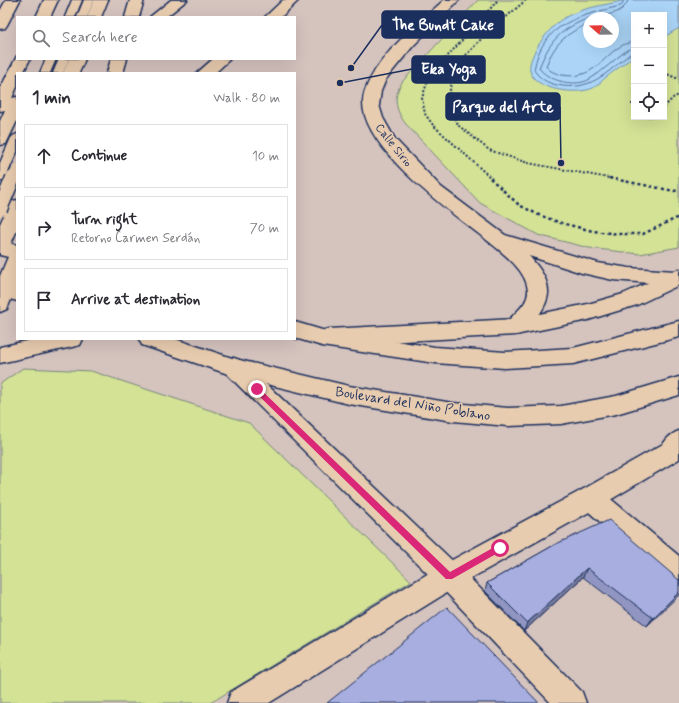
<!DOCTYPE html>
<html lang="en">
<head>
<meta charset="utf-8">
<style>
  body { margin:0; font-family:Mynerve,sans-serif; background:#f2f2f3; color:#2b2b33 }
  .controls { position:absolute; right:12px; top:12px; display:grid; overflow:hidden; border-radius:0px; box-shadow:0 4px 16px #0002 }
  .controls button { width:36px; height:36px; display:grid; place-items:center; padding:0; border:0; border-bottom:1px solid #e1e1e2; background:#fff; color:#2b2b33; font:20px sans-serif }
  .compass { position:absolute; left:583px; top:12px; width:36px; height:36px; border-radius:50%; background:#fff; box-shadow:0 4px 16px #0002; rotate:290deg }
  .stop { position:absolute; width:12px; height:12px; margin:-9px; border:3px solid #db2777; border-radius:50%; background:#fff }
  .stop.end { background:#db2777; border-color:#fff; box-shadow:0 1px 4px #0008 }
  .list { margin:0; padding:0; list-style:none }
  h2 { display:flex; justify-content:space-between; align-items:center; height:52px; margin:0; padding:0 16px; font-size:17px }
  h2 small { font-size:13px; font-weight:400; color:#7c7c81 }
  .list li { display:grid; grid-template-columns:26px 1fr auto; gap:12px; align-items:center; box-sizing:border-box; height:64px; margin:0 8px 8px; padding:0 8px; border:1px solid #e1e1e2; border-radius:0px }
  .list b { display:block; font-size:15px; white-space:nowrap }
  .list p { margin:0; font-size:13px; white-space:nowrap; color:#7c7c81 }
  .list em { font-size:13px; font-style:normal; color:#7c7c81 }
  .icon { flex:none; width:22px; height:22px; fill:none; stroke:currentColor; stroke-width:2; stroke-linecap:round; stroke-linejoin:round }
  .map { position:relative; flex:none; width:679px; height:703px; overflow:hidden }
  .search { position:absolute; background:#fff; box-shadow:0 4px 16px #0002; left:16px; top:16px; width:280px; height:44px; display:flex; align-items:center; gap:10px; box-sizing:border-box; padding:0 14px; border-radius:0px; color:#7c7c81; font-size:15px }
  .panel { position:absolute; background:#fff; box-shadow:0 4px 16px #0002; left:16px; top:72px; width:280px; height:268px; border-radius:0px }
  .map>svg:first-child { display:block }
</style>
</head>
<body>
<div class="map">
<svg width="679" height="703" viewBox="0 0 679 703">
  <rect width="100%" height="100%" fill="#d5c3be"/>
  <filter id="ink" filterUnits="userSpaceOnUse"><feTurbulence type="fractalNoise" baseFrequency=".025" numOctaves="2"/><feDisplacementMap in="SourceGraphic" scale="8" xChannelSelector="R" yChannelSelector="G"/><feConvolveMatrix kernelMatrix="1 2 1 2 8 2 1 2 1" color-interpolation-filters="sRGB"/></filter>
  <g filter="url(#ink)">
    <g fill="#d3e295" stroke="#77887a" fill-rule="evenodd">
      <path d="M478,0H679V247L640,254L589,248L538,235L480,203L405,123C395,109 393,97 402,82ZM634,15H664V117H634ZM589,18H613V42H589Z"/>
      <polygon points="23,368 91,371 249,423 411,581 210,703 0,703 0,384"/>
    </g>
    <path fill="#abd4f6" stroke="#7192b9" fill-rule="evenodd" d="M625,0H679V28L664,37V15H634V56C624,63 615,71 605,78C601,82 598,85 593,88C578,95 535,91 530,71C527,56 550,27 561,20C580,7 604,6 625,0ZM589,18H613V42H589Z"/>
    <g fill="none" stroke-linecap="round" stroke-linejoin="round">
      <g stroke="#55719b" stroke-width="1">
        <path d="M623,0V4L620,6C581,16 542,22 534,70C539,78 547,83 557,85C590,92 606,73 630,54L634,53"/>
        <path d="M589,18C561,29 550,40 539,68C548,81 576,88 590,79C603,71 615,59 627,50L634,48"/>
        <path d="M589,18C603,15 623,16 628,0"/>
        <path d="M589,24C567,32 554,44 546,66C550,72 555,73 562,75C600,82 606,44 634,42"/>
      </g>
      <g stroke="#1b2f5e" stroke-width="3">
        <g id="service">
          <polygon points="72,0 82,0 75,17 65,17"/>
          <polygon points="84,0 94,0 87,17 77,17"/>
          <polygon points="46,59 56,59 50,73 40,73"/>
          <polygon points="59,59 69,59 63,73 53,73"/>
          <polygon points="17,134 17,152 6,177 4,180 0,181 0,163 11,138 13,136"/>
        </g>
      </g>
      <g stroke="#1b2f5e" stroke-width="3">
        <g id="minor">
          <polygon points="6,0 20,0 7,25 5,28 0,29 0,11"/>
          <polygon points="130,0 144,0 139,17 125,17"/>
          <polygon points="171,0 187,0 166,17 150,17"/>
          <polygon points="283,0 299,0 281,17 265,17"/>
          <path d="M444,0H459L413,46L386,79L381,91L379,105L383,118L395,139L441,187L505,235L598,263L629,268L675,271L679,272V284L675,285L613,280L582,273L529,256C537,265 548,278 548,291C549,304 533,326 522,333C517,336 513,334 507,333L504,327C511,314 529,306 528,290C526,270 503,253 488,241C455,215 347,140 365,91C378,54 416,26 444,0Z"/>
          <polygon points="111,59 127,59 123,73 107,73"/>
          <polygon points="213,59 230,59 215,73 197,73"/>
          <polygon points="234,358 242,361 459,567 582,692 586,703 551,703 439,585 226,373 223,367 226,361"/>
          <polygon points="591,487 600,490 679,556 679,585 669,582 582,506 578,498 582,490"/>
        </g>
      </g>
      <g stroke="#1b2f5e" stroke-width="3">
        <g id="tertiary">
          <polygon points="679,269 679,285 637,305 588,320 515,335 329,345 321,343 318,337 321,331 329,329 515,319 588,304 623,294"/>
          <polygon points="679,437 679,459 600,506 459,585 269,703 227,703 231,692 439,567 582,490 670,440"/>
        </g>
      </g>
      <g stroke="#1b2f5e" stroke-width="3">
        <g id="secondary">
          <polygon points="0,241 17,245 17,259 0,255"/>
          <polygon points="0,282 17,287 17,301 0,296"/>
          <polygon points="679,321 679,337 573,364 505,368 435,363 322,346 295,338 295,322 322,330 435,347 505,352 573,348"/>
          <polygon points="139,339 175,339 235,359 349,386 453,403 508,408 561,406 616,396 679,377 679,395 616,414 561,424 508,426 453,421 349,404 234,376 142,345"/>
          <path d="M679,431V458L672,460L663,457L660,450C665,440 669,435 679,431Z"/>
        </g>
      </g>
      <g stroke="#1b2f5e" stroke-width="3">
        <g id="primary">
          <polygon points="44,0 58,0 50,17 36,17"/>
          <polygon points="94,0 108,0 101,17 87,17"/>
          <polygon points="17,56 17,59 30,59 23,73 17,73 17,87 12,98 17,97 17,121 6,144 0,145 0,121 5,110 0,111 0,89"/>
          <polygon points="69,59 85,59 79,73 63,73"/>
          <polygon points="17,200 17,230 7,253 0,255 0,224 10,202"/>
          <polygon points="17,250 17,285 7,309 0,312 0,276 10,252"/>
          <polygon points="35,339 83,339 80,345 72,347 0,363 0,347"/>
        </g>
      </g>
      <g stroke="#1b2f5e" stroke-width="2" stroke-dasharray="2 2" stroke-linecap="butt">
        <polyline points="526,0 483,37 455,67 447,104 459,126 489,150 528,163 614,179"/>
        <polyline points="664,73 679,79"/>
        <polyline points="631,104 634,104"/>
        <polyline points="664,107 674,97 679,95"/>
        <polyline points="492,179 433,125 425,114 422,98 429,77 498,0"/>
      </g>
      <g stroke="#1b2f5e" stroke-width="2.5" stroke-dasharray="3 3" stroke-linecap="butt">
        <polyline points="490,178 519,205 539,215 561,223 593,231 619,234 643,234 679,217"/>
        <polyline points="609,178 674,191 679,190"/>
      </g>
      <use href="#service" fill="#e8ccaf" fill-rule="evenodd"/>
      <use href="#minor" fill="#e8ccaf" fill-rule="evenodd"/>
      <use href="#tertiary" fill="#e8ccaf" fill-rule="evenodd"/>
      <use href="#secondary" fill="#e8ccaf" fill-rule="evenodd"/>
      <use href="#primary" fill="#e8ccaf" fill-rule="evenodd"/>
      <g stroke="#1b2f5e" stroke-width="13" stroke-linecap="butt">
        <polyline id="service-bridge-far1" points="13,179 17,170"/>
      </g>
      <g stroke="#1b2f5e" stroke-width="17" stroke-linecap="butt">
        <polyline id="service-bridge" points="0,209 13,178"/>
      </g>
      <use href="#service-bridge-far1" stroke="#e8ccaf" stroke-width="11"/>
      <use href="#service-bridge" stroke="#e8ccaf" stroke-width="14"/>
    </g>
    <polygon fill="#9096c1" stroke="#1b2f5e" points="556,544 679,580 647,626 583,577 524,631 485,591 487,583"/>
    <g fill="#767a9d" stroke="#1b2f5e">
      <polygon points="587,568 583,577 524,631 527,623"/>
      <polygon points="679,592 679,595 647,626 653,618"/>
    </g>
    <g fill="#a8afe0" stroke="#1b2f5e">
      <polygon points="609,520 679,580 679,592 653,618 587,568 527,623 487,583 556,544"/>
      <polygon points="447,607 539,703 327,703"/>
    </g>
  </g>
  <polygon fill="#db2777" points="257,386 450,572 498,545 503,545 503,550 452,579 446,579 254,391 253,389"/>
  <g text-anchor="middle" stroke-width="3" stroke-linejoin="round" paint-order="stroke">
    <g font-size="12" fill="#1b2f5e" stroke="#e8ccaf">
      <text transform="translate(394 145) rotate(52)" y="4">Calle Sirio</text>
    </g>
    <g font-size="14" fill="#1b2f5e" stroke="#e8ccaf">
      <text transform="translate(413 403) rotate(9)" y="5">Boulevard del Niño Poblano</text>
    </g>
  </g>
  <path fill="none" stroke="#1b2f5e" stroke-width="1.5" d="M351 68L382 25M340 83L412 69M561 163L560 107"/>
  <g fill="#1b2f5e" stroke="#e8ccaf" stroke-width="1.5">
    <circle cx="351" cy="68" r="4"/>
    <circle cx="340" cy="83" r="4"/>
    <circle cx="561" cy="163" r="4"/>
  </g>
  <g fill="#1b2f5e" stroke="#1b2f5e" stroke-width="1.5">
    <rect x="382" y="11" width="122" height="27" rx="4"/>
    <rect x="412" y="56" width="73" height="27" rx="4"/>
    <rect x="446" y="93" width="114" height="27" rx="4"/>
  </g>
  <g font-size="15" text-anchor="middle" font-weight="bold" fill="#fff">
    <text x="443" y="30">The Bundt Cake</text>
    <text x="449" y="74">Eka Yoga</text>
    <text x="503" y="112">Parque del Arte</text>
  </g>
</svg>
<div class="controls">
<button>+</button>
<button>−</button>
<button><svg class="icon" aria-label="locate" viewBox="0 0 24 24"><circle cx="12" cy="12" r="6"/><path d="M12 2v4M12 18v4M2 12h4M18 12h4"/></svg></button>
</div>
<svg class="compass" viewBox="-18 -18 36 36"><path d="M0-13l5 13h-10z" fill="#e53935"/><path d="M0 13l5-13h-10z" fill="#7c7c81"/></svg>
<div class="stop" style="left:500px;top:548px"></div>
<div class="stop end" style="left:257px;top:389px"></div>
<div class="search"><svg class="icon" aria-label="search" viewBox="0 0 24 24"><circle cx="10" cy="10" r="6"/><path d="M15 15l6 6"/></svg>Search here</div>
<section class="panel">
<h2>1 min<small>Walk · 80 m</small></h2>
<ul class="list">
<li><svg class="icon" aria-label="ahead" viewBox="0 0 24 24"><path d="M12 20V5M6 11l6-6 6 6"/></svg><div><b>Continue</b></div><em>10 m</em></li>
<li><svg class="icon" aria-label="right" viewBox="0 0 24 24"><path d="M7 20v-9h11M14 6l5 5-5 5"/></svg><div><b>Turn right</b><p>Retorno Carmen Serdán</p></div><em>70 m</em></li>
<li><svg class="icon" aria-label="arrive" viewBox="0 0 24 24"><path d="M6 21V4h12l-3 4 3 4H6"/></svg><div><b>Arrive at destination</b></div></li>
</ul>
</section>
</div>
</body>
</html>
